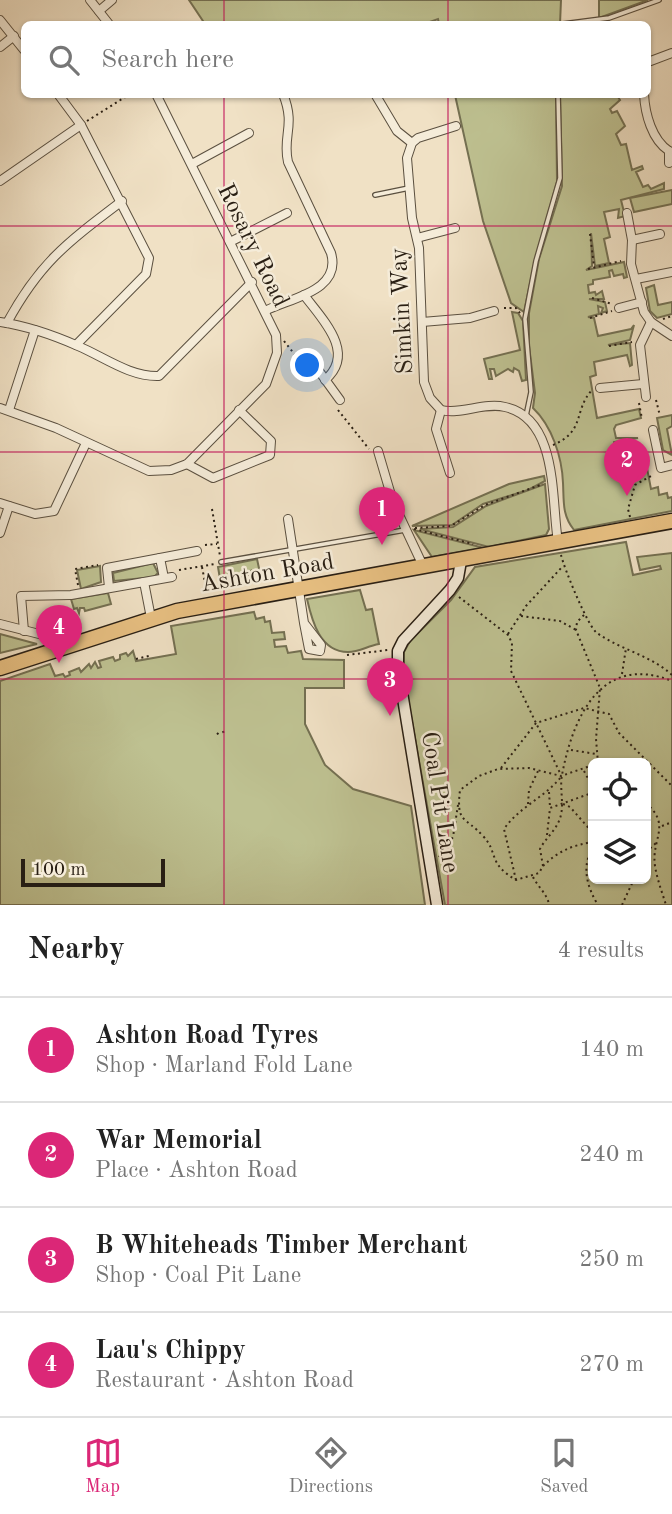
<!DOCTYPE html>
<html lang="en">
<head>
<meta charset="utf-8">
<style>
  body { margin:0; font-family:"Old Standard TT",serif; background:#f2f2f2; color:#222 }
  .controls { position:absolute; right:21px; bottom:21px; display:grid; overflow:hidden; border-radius:10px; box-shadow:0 2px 5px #0004 }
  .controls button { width:63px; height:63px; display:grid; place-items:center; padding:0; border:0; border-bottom:2px solid #e0e0e0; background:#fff; color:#222; font:35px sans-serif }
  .scale { position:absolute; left:21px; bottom:18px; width:144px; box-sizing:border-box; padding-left:7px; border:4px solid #291f14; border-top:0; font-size:19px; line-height:24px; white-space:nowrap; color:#291f14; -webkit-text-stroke:5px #f5ecd9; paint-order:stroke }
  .you { position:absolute; left:308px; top:366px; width:24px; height:24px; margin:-18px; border:5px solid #fff; border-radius:50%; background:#1a73e8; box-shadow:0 0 0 10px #1a73e833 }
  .badge { display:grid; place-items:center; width:46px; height:46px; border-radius:50%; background:#db2777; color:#fff; font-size:23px; font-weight:700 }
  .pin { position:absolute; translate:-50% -58px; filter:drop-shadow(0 2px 4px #0008) }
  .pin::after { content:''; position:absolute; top:37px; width:24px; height:21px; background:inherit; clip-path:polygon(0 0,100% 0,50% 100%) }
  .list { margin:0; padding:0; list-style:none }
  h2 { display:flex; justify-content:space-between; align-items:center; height:91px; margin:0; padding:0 28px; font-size:30px }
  h2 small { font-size:23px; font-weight:400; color:#767676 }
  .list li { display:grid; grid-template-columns:46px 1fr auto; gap:21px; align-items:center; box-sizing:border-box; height:105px; padding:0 28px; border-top:2px solid #e0e0e0 }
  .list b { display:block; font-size:26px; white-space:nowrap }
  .list p { margin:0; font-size:23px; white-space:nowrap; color:#767676 }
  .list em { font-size:23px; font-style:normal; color:#767676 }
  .icon { flex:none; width:38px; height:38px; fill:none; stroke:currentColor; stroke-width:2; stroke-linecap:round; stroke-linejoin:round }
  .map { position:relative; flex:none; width:672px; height:905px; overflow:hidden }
  .search { position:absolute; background:#fff; box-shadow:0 2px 5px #0004; left:21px; right:21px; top:21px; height:77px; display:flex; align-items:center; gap:18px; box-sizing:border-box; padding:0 24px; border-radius:10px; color:#767676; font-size:26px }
  .sheet { height:511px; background:#fff }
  nav { display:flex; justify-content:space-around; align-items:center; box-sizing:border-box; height:98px; border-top:2px solid #e0e0e0; background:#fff; font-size:19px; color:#767676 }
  nav a { display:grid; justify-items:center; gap:4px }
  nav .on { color:#db2777 }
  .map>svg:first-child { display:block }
</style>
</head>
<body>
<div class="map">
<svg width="672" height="905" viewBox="0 0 672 905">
  <rect width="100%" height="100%" fill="#f0e1c5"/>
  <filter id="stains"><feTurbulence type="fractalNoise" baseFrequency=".00286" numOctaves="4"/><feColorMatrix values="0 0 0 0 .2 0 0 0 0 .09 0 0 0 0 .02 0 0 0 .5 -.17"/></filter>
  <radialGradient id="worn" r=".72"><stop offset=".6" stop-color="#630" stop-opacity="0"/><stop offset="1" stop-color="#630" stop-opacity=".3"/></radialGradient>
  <g fill="#bec191" stroke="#747052" stroke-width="2" fill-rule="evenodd">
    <polygon points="189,0 561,0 560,24 439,24 438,19 424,24 205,24"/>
    <polygon points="599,0 648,0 599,18"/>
    <polygon points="455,95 556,95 557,182 535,260 524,312 511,303 483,221"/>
    <path d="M560,95L618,97L620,100L610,109L612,113L617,111L625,126L616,134L621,145L626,144L632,170L642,166L643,169L636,172L643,187L648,185L651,189L664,183V189L621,200L625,216L618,218L619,209L604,212L610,237L604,239L609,263L595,266L591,233L592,266L586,270L624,262L627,277L624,278L623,274L614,276L612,270L609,271L610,277L593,280V284L588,285L589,293L595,292L596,295L602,291L604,299H589L605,302L607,311L601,313L603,308L598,306L599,314L588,317L594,318L598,336L631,329L634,325L630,340L608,345L630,343L632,365L630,366L627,355L594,362L596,375L590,377L597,418L639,409L641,418L616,425L614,429L616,438H638L614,442V447L624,445L628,452L624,453L625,460L630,459L631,464L646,463L651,489L658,487L659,495L667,493L668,498L672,497V511L574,530C562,515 564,502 563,483C562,457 552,426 533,408L535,393L529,346V313L539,259L562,186Z"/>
    <polygon points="672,190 672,204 634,212 630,198"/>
    <polygon points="654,285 658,305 672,302 672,314 657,318 650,311 646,288"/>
    <polygon points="512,312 518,313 523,321 526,380 522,381 519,371 514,368 513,372 508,369 496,376 494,369 490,369 492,379 489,379 484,359 520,350"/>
    <polygon points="672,415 672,426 667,429 672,455 663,450 657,418"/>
    <polygon points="544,476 545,481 528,490 483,504 452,525 412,526 509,484"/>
    <polygon points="545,484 549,529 546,535 489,547 420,529 453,527 486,506"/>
    <polygon points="414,530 484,548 432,557"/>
    <path d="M626,542L633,575L661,569L660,566L640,570L637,557L672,553V905H445L403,672L404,652L410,641L451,600L475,567ZM593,763H646V879H593Z"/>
    <polygon points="257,559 260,573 252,575 251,571 248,575 228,579 227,575 220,579 218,567"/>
    <polygon points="153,563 158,573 154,577 114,581 113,573"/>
    <polygon points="100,566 101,582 81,589 77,570"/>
    <path d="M360,590L366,610L372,609L379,644C367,646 360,652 348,652C320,652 312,621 307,599Z"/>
    <polygon points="108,593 111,604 85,611 84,608 80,608 79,613 77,608 74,609 71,599"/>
    <polygon points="254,612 256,619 264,617 265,622 270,621 272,633 284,632 285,639 274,640 275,647 286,646 288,653 301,651 303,659 344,660 344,688 305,688 305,724 325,765 353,789 411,806 425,905 0,905 0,681 50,664 55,676 63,674 65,677 70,675 69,672 79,668 81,672 89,664 91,668 95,662 98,668 101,667 99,661 113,657 115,661 120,659 120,655 126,653 128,656 133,651 136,661 176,654 171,626"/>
    <polygon points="0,634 37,644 0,653"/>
  </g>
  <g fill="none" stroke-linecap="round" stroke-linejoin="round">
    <g stroke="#5b5040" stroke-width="6">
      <g id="lane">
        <polyline points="563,24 609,18 659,0"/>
        <polyline points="375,195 409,188"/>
        <polyline points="526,416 531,392 525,319 536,261 560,178 558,94"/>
        <polyline points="221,562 405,530"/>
      </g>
    </g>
    <g stroke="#5b5040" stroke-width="10">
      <g id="street">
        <polyline points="90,0 109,24"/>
        <polyline points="99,11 112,0"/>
        <polyline points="0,20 24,50"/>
        <polyline points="0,47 14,36"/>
        <polyline points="648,62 672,53"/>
        <polyline points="58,94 81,125 149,258 146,274 76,345"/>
        <polyline points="375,94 397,131 412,143"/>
        <path d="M644,94C645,114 652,140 669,151"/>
        <path d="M456,126L418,138L412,143L407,158L412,218L419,248L424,382L430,398L441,410C461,415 484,402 505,407C559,419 551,500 558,542"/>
        <polyline points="669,163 669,151"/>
        <polyline points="192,164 249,133"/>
        <polyline points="0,181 81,125"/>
        <polyline points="627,213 632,240 631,264 644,312 651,322 672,336"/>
        <polyline points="417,238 455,228"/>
        <polyline points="632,240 660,234"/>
        <polyline points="230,242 287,213"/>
        <polyline points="636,279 672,272"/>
        <path d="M304,295C322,319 357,353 325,380"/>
        <polyline points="619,308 642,302"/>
        <path d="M265,311C290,298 342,291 331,253L288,162C282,136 296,126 283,94"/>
        <path d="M0,322C27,326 53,335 78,346C104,357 130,377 159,376L252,282"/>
        <polyline points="422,322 470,318 494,311"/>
        <path d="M7,323C40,262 68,242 122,201"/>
        <polyline points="319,371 340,400"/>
        <polyline points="600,388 643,384"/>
        <polyline points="646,397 640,345 651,322"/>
        <polyline points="0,408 56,428 149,471 171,470 187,464 266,384 277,353 276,335 156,94"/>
        <polyline points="9,410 35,330"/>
        <polyline points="441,410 436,429 450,473"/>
        <polyline points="653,430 661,468 672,465"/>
        <polyline points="378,451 393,502 424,568"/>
        <polyline points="187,464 213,478 270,455 271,441 239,410"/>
        <polyline points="0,503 35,514 54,511 86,443"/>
        <polyline points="288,519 304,623 321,645 320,651 309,649 304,623"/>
        <polyline points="0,533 9,506"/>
        <polyline points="160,558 164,578"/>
        <polyline points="144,582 151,618"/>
        <polyline points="109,587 107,568 197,551"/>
        <polyline points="0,624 47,636 56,649"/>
        <polyline points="24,631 21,596 71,595 172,577"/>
      </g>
    </g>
    <g stroke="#291f14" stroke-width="13">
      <polyline id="secondary" points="437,905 398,668 398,651 403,641 450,590 458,578 461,561"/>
    </g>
    <g stroke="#291f14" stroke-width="17">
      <polyline id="highway" points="0,668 177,611 672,521"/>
    </g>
    <g stroke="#291f14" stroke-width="2" stroke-dasharray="2 3.5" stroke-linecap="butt">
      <polyline points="87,121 130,94"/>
      <polyline points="590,234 594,266"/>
      <polyline points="588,269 621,261"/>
      <polyline points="592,298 612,304"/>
      <polyline points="504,308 516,308 520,313"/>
      <polyline points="590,318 612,311"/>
      <polyline points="663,319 672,316"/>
      <polyline points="284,341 311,375"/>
      <polyline points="609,346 632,342"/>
      <polyline points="656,400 660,416"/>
      <polyline points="639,403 642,419"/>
      <polyline points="338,410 369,449"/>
      <path d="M553,445C586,431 573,411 592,390"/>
      <polyline points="212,509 220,556"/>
      <polyline points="630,517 628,509 635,485 651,476"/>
      <polyline points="415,528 451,526 485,505 543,484"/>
      <polyline points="414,529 473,544"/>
      <polyline points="205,545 217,544"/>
      <path d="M561,555C564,568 588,627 597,633C621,650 650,655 672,675"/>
      <polyline points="202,567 207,593"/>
      <polyline points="179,570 215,564"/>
      <polyline points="78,585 75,569 98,565"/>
      <polyline points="459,597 508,635 512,643 511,671 561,775"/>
      <polyline points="584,615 577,622 576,630 600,688 596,739 598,763"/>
      <polyline points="521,616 560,621 576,630"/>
      <polyline points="508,634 526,606 563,566"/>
      <polyline points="347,655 388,650"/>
      <polyline points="136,659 149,656"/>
      <polyline points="622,674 626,648"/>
      <polyline points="223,731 224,734"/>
      <polyline points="217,733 219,735"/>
      <polyline points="571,750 596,754"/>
      <path d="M593,765L561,776L529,768L498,769L479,776L460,790C456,824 465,816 483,836C499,853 487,863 516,880L539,873L543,866L540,849C545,839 554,832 558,823C566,808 559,790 562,775C573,716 602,653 672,681"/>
      <polyline points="501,768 536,723 584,708 609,714 619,733 672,786"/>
      <polyline points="584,771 593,788"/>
      <polyline points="549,792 550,807"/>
      <path d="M646,803C672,826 651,838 655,866C657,879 662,892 666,905"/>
      <polyline points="528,804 529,790 538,771"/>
      <polyline points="563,804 570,807 593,833"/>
      <polyline points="662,826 672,822"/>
      <polyline points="547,835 550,808 589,794 593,788"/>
      <path d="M593,848C581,866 587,887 598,905"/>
      <polyline points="646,852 656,843"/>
      <polyline points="439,857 453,837 458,805"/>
      <path d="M543,866C558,851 573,845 593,842"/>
      <path d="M533,877C538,887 548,895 549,905"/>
      <path d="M516,880L504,829C519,807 544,798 561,777"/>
      <polyline points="622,905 634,879"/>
    </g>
    <use href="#lane" stroke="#f5ecd9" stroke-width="3.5"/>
    <use href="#street" stroke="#f5ecd9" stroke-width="8"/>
    <use href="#secondary" stroke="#f5ecd9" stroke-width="10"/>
    <use href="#highway" stroke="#e8c082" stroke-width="14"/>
  </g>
  <path fill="none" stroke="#c2185b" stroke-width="2" stroke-opacity="0.55" d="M224,0V24M448,0V24M224,94V905M448,94V905M0,226H672M0,452H672M0,679H672"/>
  <g text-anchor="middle" stroke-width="5" stroke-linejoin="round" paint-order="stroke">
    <g font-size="24" fill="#291f14" stroke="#f5ecd9">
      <text transform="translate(254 245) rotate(64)" y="8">Rosary Road</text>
      <text transform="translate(401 311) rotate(-93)" y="8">Simkin Way</text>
      <text transform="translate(267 572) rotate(-10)" y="8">Ashton Road</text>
      <text transform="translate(441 802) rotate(81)" y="8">Coal Pit Lane</text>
    </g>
  </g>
  <rect width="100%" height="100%" filter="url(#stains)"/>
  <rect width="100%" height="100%" fill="url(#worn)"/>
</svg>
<div class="controls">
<button><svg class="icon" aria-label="locate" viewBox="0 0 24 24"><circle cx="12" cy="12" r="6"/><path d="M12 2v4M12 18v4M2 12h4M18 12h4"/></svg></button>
<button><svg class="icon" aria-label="layers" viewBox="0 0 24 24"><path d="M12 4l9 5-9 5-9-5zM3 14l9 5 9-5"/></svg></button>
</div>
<div class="scale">100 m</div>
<div class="you"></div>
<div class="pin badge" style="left:382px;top:545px">1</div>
<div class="pin badge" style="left:627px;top:496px">2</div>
<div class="pin badge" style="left:390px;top:716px">3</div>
<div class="pin badge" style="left:59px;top:663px">4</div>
<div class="search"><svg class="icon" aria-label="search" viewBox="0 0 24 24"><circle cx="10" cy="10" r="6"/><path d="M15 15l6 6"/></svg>Search here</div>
</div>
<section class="sheet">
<h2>Nearby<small>4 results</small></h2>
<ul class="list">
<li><span class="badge">1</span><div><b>Ashton Road Tyres</b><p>Shop · Marland Fold Lane</p></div><em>140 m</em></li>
<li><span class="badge">2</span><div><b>War Memorial</b><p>Place · Ashton Road</p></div><em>240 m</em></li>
<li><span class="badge">3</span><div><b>B Whiteheads Timber Merchant</b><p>Shop · Coal Pit Lane</p></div><em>250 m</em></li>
<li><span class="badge">4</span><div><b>Lau's Chippy</b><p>Restaurant · Ashton Road</p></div><em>270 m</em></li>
</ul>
</section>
<nav>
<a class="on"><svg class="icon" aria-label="map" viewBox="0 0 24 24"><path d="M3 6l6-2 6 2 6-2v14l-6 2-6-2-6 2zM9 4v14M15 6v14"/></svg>Map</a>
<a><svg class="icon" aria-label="directions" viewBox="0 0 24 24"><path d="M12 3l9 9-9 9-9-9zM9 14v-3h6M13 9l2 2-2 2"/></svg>Directions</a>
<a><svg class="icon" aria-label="saved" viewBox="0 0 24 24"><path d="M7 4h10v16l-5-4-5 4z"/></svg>Saved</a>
</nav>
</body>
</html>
